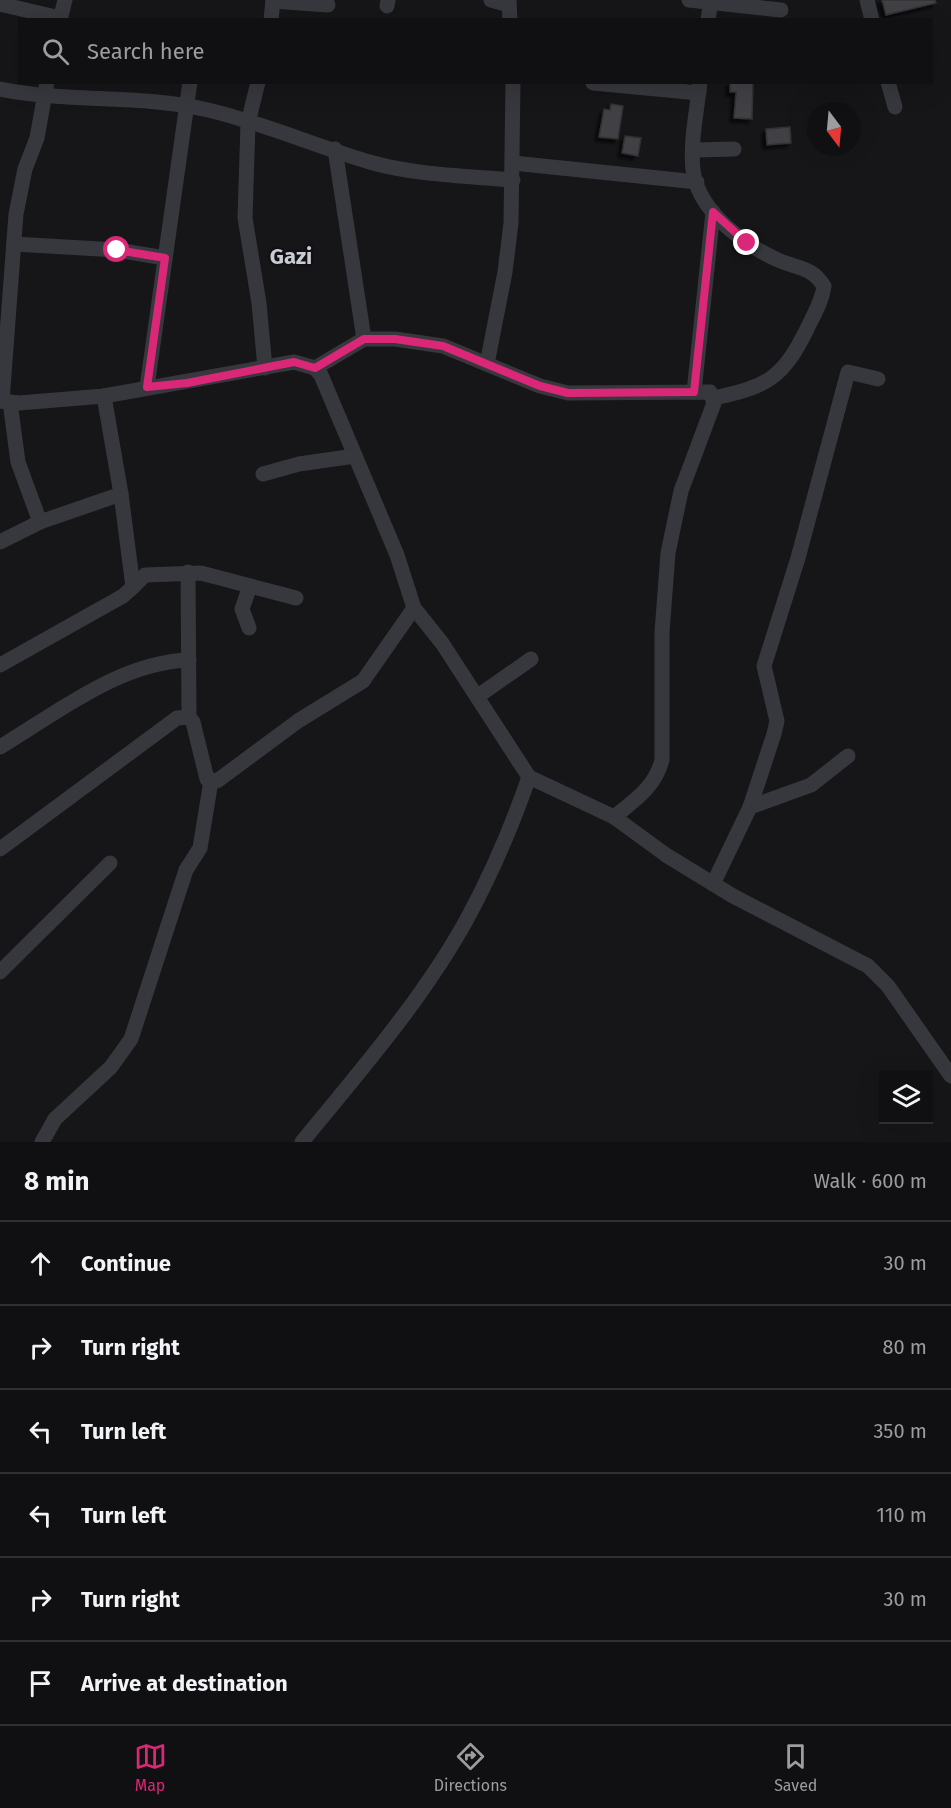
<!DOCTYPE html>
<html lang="en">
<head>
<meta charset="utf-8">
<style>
  body { margin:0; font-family:"Fira Sans",sans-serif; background:#19191b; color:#f1f3f6 }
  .controls { position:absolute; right:18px; bottom:18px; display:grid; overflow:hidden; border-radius:0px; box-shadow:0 6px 24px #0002 }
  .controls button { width:54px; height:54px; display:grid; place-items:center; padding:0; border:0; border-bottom:2px solid #303032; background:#101012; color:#f1f3f6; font:30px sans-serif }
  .compass { position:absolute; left:807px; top:102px; width:54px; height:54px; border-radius:50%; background:#101012; box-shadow:0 6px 24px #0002; rotate:164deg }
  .stop { position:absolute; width:18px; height:18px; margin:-14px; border:4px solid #db2777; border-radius:50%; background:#fff }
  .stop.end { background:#db2777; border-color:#fff; box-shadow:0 2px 6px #0008 }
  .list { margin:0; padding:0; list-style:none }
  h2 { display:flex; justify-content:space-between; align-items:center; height:78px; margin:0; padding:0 24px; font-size:26px }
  h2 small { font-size:20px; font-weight:400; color:#9c9d9f }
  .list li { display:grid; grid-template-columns:39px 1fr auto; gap:18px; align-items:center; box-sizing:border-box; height:84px; padding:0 24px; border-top:2px solid #303032 }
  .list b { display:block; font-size:22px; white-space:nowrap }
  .list em { font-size:20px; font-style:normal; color:#9c9d9f }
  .icon { flex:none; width:33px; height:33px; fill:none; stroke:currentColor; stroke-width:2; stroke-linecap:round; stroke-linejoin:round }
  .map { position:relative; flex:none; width:951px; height:1142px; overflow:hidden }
  .search { position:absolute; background:#101012; box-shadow:0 6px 24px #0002; left:18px; right:18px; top:18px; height:66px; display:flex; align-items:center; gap:15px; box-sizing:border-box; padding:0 21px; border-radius:0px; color:#9c9d9f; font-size:22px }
  .sheet { height:582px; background:#101012 }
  nav { display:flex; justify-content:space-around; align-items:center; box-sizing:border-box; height:84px; border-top:2px solid #303032; background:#101012; font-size:16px; color:#9c9d9f }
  nav a { display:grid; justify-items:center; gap:3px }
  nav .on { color:#db2777 }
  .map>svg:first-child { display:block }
</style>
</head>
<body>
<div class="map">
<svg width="951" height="1142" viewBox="0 0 951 1142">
  <defs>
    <filter id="shadow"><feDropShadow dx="-4" dy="4" stdDeviation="1.5" flood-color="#0009"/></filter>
  </defs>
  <rect width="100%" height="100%" fill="#161618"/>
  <g fill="#404145" stroke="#303034" stroke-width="1.5" filter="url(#shadow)">
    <polygon points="882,0 935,0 936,3 886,15"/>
    <polygon points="730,82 753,82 752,119 734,118 736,92 730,92"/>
    <polygon points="611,104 623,106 618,139 599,137 604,109 610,110"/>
    <polygon points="790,127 791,143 767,145 766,129"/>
    <polygon points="625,136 641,138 638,156 622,153"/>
  </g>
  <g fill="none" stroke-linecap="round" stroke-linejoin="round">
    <g stroke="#37383d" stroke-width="15">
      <polyline points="491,0 509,5"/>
      <polyline points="509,0 510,20"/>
      <polyline points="689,0 781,10"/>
      <polyline points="867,0 872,20"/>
      <polyline points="273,1 328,5"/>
      <polyline points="0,4 60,18"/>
      <polyline points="387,6 388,0"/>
      <polyline points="60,20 65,0"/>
      <polyline points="271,20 273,0"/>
      <polyline points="708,20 711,0"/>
      <polyline points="258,82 248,123 245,218 259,303 265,368"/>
      <path d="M700,82C697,110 690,142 693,170C698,211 743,244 778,260C798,269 811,266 824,286C822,302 814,314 807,329C783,378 767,387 714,398"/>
      <polyline points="888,82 895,107"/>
      <polyline points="593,83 699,93"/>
      <path d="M0,89C69,103 139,94 208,110C264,123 317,147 373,163C417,175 466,176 513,180"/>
      <polyline points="335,149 364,339"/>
      <polyline points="694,150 734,149"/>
      <polyline points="513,163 697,182"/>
      <polyline points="14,244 117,250 165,258"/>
      <polyline points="487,364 505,272 511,223 513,82"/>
      <path d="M315,368L364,339H395L443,346L540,386L568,393L710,392L714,403L681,491L668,553L662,632V760C655,787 635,800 614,817"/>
      <polyline points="147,387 190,82"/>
      <polyline points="694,392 713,212"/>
      <polyline points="0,401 19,403 104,396 294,362 315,368 321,375 397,555 414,608 442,643 529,777 614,817 666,855 733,896 868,966 888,986 951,1076"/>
      <polyline points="2,401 16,214 25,169 37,138 47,82"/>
      <polyline points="10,402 18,462 40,522"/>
      <polyline points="263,474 299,464 355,456"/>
      <polyline points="0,542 40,522 121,494"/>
      <polyline points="188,572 189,717"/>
      <polyline points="133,587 145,575 201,573 296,598"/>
      <polyline points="249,628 242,609 250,586"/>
      <polyline points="0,665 123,596 133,587 121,494 104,396"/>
      <polyline points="478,696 531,659"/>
      <path d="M0,747C57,713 120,662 189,660"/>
      <polyline points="750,807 811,785 848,756"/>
      <polyline points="0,849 177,718 189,717 193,722 207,779 217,781 298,721 363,681 414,608"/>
      <polyline points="713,884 750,807 774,734 777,721 764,666 798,558 848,372 878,379"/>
      <polyline points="0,972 110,863"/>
      <polyline points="42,1142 55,1119 111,1067 131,1039 186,870 200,848 211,781"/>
      <path d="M302,1142C360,1071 423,999 467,919C492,873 512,826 529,777"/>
    </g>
  </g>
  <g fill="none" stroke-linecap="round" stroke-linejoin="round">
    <polyline stroke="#db2777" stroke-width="8" points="117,250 165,258 147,387 187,383 294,362 315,368 364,339 395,339 443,346 540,386 568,393 694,392 713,212 747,243"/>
  </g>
  <g text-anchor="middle" stroke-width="4.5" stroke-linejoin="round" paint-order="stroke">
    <g font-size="22" font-weight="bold" fill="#c9ccd4" stroke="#111113">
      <text x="291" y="264">Gazi</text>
    </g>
  </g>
</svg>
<div class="controls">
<button><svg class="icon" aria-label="layers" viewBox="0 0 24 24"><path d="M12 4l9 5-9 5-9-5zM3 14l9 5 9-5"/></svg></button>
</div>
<svg class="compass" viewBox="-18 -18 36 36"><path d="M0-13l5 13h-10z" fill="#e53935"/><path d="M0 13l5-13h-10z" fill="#9c9d9f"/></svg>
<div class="stop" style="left:117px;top:250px"></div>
<div class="stop end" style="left:747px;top:243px"></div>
<div class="search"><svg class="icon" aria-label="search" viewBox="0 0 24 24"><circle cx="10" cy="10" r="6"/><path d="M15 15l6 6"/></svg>Search here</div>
</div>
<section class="sheet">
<h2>8 min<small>Walk · 600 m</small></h2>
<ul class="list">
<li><svg class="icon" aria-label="ahead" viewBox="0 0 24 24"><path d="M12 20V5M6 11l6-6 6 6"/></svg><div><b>Continue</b></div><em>30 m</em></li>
<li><svg class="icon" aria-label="right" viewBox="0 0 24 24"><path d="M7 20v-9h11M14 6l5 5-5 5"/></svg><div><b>Turn right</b></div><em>80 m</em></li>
<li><svg class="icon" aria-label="left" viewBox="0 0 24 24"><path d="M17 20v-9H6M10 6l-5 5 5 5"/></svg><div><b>Turn left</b></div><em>350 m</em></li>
<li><svg class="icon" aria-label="left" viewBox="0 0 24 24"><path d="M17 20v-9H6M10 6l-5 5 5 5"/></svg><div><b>Turn left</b></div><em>110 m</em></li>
<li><svg class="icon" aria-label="right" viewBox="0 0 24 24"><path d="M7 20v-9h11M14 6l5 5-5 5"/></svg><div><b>Turn right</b></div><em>30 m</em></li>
<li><svg class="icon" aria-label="arrive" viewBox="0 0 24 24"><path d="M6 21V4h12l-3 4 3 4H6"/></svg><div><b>Arrive at destination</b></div></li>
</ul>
</section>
<nav>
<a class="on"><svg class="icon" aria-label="map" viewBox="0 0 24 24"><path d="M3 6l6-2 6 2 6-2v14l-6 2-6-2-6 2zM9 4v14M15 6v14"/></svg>Map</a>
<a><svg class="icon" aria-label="directions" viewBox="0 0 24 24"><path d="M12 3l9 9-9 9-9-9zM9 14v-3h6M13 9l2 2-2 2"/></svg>Directions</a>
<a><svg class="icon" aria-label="saved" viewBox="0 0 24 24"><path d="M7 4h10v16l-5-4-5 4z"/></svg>Saved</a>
</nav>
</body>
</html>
